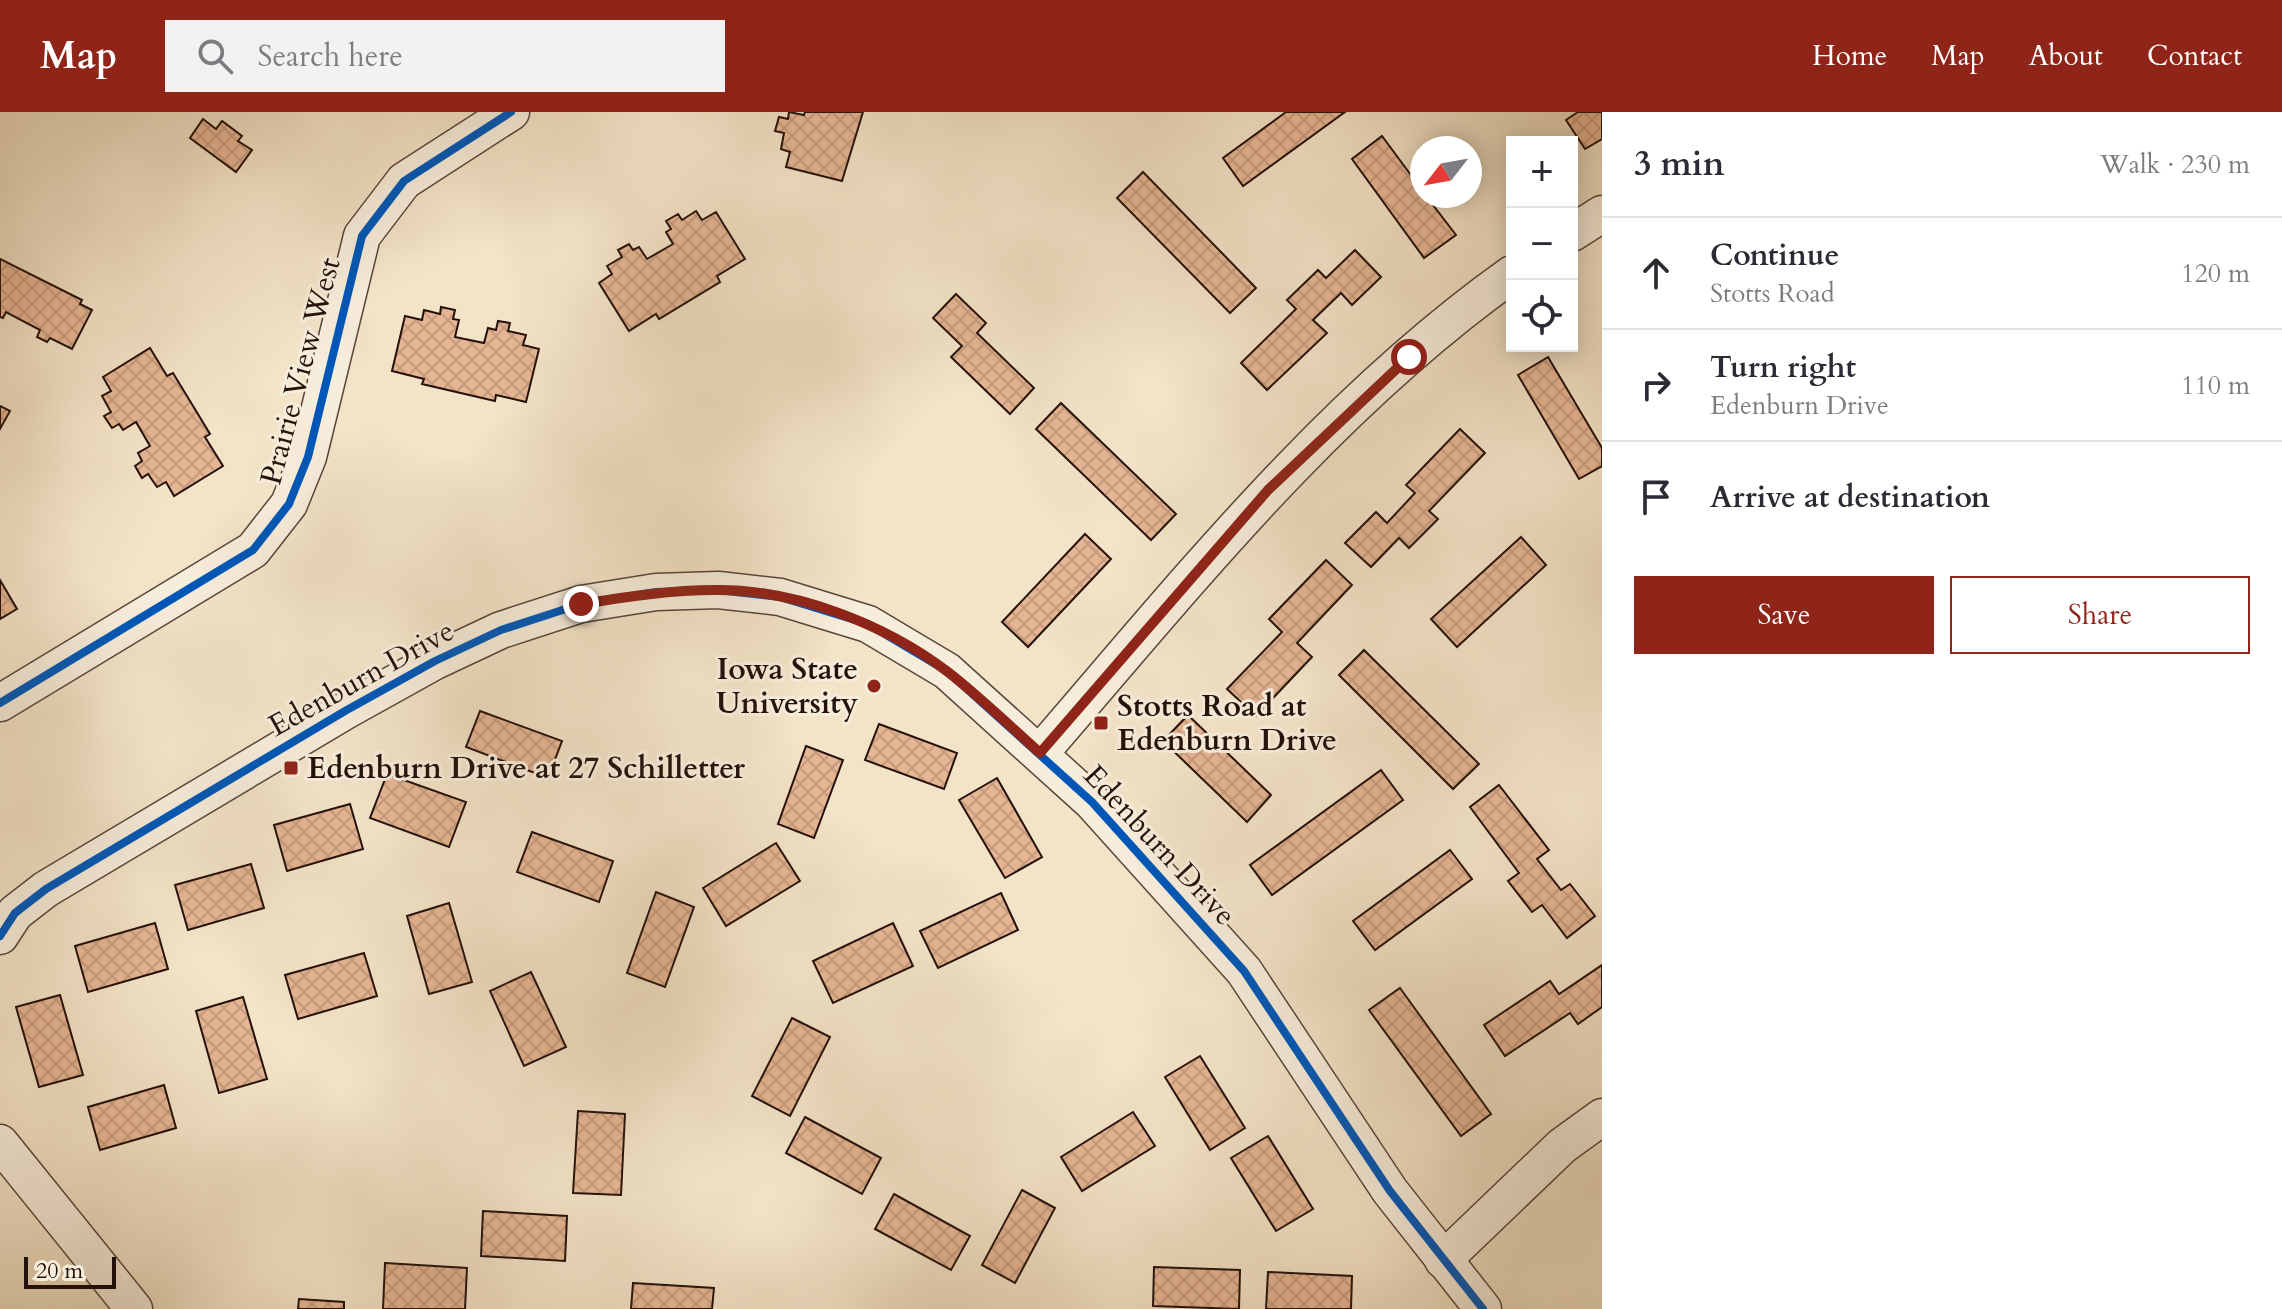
<!DOCTYPE html>
<html lang="en">
<head>
<meta charset="utf-8">
<style>
  body { margin:0; font-family:Cardo,serif; background:#f2f2f3; color:#2b2b33 }
  .controls { position:absolute; right:24px; top:24px; display:grid; overflow:hidden; border-radius:0px; box-shadow:0 4px 20px #0003 }
  .controls button { width:72px; height:72px; display:grid; place-items:center; padding:0; border:0; border-bottom:2px solid #e1e1e2; background:#fff; color:#2b2b33; font:40px sans-serif }
  .compass { position:absolute; left:1410px; top:24px; width:72px; height:72px; border-radius:50%; background:#fff; box-shadow:0 4px 20px #0003; rotate:239deg }
  .scale { position:absolute; left:24px; bottom:20px; width:92px; box-sizing:border-box; padding-left:8px; border:4px solid #24110b; border-top:0; font-size:22px; line-height:28px; white-space:nowrap; color:#24110b; -webkit-text-stroke:6px #f7eddb; paint-order:stroke }
  .stop { position:absolute; width:24px; height:24px; margin:-18px; border:6px solid #8f2418; border-radius:50%; background:#fff }
  .stop.end { background:#8f2418; border-color:#fff; box-shadow:0 2px 8px #0008 }
  .list { margin:0; padding:0; list-style:none }
  h2 { display:flex; justify-content:space-between; align-items:center; height:104px; margin:0; padding:0 32px; font-size:34px }
  h2 small { font-size:26px; font-weight:400; color:#7c7c81 }
  .list li { display:grid; grid-template-columns:52px 1fr auto; gap:24px; align-items:center; box-sizing:border-box; height:112px; padding:0 32px; border-top:2px solid #e1e1e2 }
  .list b { display:block; font-size:30px; white-space:nowrap }
  .list p { margin:0; font-size:26px; white-space:nowrap; color:#7c7c81 }
  .list em { font-size:26px; font-style:normal; color:#7c7c81 }
  .actions { display:flex; gap:16px; padding:24px 32px }
  .actions a { flex:1; padding:18px 0; border:2px solid #8f2418; border-radius:0px; text-align:center; font-size:28px; color:#8f2418 }
  .actions .main { background:#8f2418; color:#fff }
  .icon { flex:none; width:44px; height:44px; fill:none; stroke:currentColor; stroke-width:2; stroke-linecap:round; stroke-linejoin:round }
  .map { position:relative; flex:none; width:1602px; height:1197px; overflow:hidden }
  header { display:flex; align-items:center; gap:48px; box-sizing:border-box; height:112px; padding:0 40px; background:#8f2418; color:#fff }
  header strong { font-size:38px }
  nav { display:flex; gap:44px; margin-inline-start:auto; font-size:28px }
  .search { width:560px; height:72px; background:#f2f2f3; display:flex; align-items:center; gap:20px; box-sizing:border-box; padding:0 28px; border-radius:0px; color:#7c7c81; font-size:30px }
  main { display:flex }
  aside { flex:1; background:#fff }
  .map>svg:first-child { display:block }
</style>
</head>
<body>
<header>
<strong>Map</strong>
<div class="search"><svg class="icon" aria-label="search" viewBox="0 0 24 24"><circle cx="10" cy="10" r="6"/><path d="M15 15l6 6"/></svg>Search here</div>
<nav><a>Home</a><a>Map</a><a>About</a><a>Contact</a></nav>
</header>
<main>
<div class="map">
<svg width="1602" height="1197" viewBox="0 0 1602 1197">
  <defs>
    <pattern id="building-cross-hatch" width="8" height="8" patternUnits="userSpaceOnUse" patternTransform="scale(2)"><rect width="8" height="8" fill="#e6b593"/><path d="M0 0l8 8M0 8l8-8" fill="none" stroke="#c59b7d"/></pattern>
  </defs>
  <rect width="100%" height="100%" fill="#f3e3c7"/>
  <filter id="stains"><feTurbulence type="fractalNoise" baseFrequency=".0025" numOctaves="4"/><feColorMatrix values="0 0 0 0 .2 0 0 0 0 .09 0 0 0 0 .02 0 0 0 .5 -.17"/></filter>
  <radialGradient id="worn" r=".72"><stop offset=".6" stop-color="#630" stop-opacity="0"/><stop offset="1" stop-color="#630" stop-opacity=".3"/></radialGradient>
  <g fill="url(#building-cross-hatch)" stroke="#24110b" stroke-width="2">
    <polygon points="789,0 804,3 805,0 863,0 842,69 786,55 790,40 781,37 784,21 775,19 779,5 788,7"/>
    <polygon points="1286,0 1345,0 1243,74 1223,46"/>
    <polygon points="1578,0 1602,0 1602,27 1585,37 1566,8"/>
    <polygon points="203,7 216,17 222,9 242,24 238,29 252,38 236,60 190,26"/>
    <polygon points="1382,24 1422,78 1422,84 1426,84 1456,123 1424,146 1352,47"/>
    <polygon points="1143,60 1256,176 1230,201 1117,86"/>
    <polygon points="696,99 702,108 716,100 745,147 717,164 720,170 659,207 656,202 629,219 599,171 612,162 607,154 622,145 618,138 629,132 633,138 639,135 647,147 673,132 666,120 671,117 666,109 678,102 682,108"/>
    <polygon points="1355,138 1381,165 1352,193 1341,181 1313,208 1327,221 1267,278 1241,251 1296,197 1287,188 1318,158 1326,166"/>
    <polygon points="0,147 82,188 80,192 92,198 72,237 50,226 47,230 37,225 40,218 6,200 3,206 0,205"/>
    <polygon points="956,182 986,211 977,221 1034,276 1010,302 951,245 962,234 933,206"/>
    <polygon points="441,195 455,198 453,207 459,208 455,225 484,231 488,216 496,218 498,209 510,211 508,219 526,223 523,233 539,237 526,290 496,283 495,289 422,272 424,267 392,259 405,204 422,208 424,198 440,202"/>
    <polygon points="150,236 167,264 173,261 210,322 205,325 223,354 174,384 166,370 157,375 148,362 142,366 135,354 142,349 138,341 150,334 136,310 123,318 119,312 112,316 104,304 111,300 102,284 111,279 103,265"/>
    <polygon points="1548,245 1602,336 1602,354 1579,367 1518,263"/>
    <polygon points="1061,291 1176,402 1151,428 1036,317"/>
    <polygon points="0,294 10,299 0,317"/>
    <polygon points="1460,317 1485,341 1429,399 1438,407 1409,436 1399,426 1371,455 1345,431 1376,400 1387,411 1415,381 1406,373"/>
    <polygon points="1085,422 1111,447 1028,535 1002,510"/>
    <polygon points="1521,425 1546,453 1457,535 1431,507"/>
    <polygon points="1326,448 1352,473 1297,531 1312,545 1256,604 1227,577 1282,520 1269,507"/>
    <polygon points="0,468 17,497 0,507"/>
    <polygon points="1364,538 1479,652 1453,677 1339,563"/>
    <polygon points="480,599 562,629 548,666 466,635"/>
    <polygon points="1188,603 1271,683 1247,710 1163,629"/>
    <polygon points="879,612 957,641 944,677 865,648"/>
    <polygon points="806,634 843,648 814,726 778,712"/>
    <polygon points="1381,658 1403,688 1272,783 1250,753"/>
    <polygon points="387,662 466,690 449,735 370,706"/>
    <polygon points="997,666 1042,745 1005,766 959,688"/>
    <polygon points="1499,673 1549,738 1537,747 1561,778 1570,772 1595,804 1567,826 1542,793 1532,800 1508,769 1519,761 1470,695"/>
    <polygon points="350,692 363,737 287,759 274,713"/>
    <polygon points="532,720 613,749 599,790 517,760"/>
    <polygon points="776,731 800,769 726,814 703,776"/>
    <polygon points="1450,738 1472,767 1375,838 1353,809"/>
    <polygon points="251,752 264,796 188,818 175,773"/>
    <polygon points="656,780 694,795 665,875 627,861"/>
    <polygon points="1001,781 1018,818 938,856 920,819"/>
    <polygon points="449,791 472,870 429,882 407,804"/>
    <polygon points="155,811 168,857 88,880 75,834"/>
    <polygon points="893,811 913,854 833,891 813,849"/>
    <polygon points="364,841 377,884 298,907 285,863"/>
    <polygon points="1602,853 1602,895 1578,912 1570,901 1505,944 1484,913 1550,869 1559,882"/>
    <polygon points="531,860 566,935 524,954 490,879"/>
    <polygon points="1400,876 1491,1002 1461,1024 1369,898"/>
    <polygon points="60,883 83,963 39,975 16,895"/>
    <polygon points="243,885 267,967 219,981 196,899"/>
    <polygon points="792,906 830,925 790,1004 752,984"/>
    <polygon points="1200,944 1245,1016 1210,1038 1165,965"/>
    <polygon points="164,973 176,1016 100,1038 88,995"/>
    <polygon points="578,999 625,1002 621,1083 573,1081"/>
    <polygon points="1133,1000 1155,1034 1082,1079 1061,1045"/>
    <polygon points="805,1005 881,1046 862,1082 786,1041"/>
    <polygon points="1268,1024 1313,1097 1276,1119 1231,1046"/>
    <polygon points="1022,1078 1055,1096 1015,1171 982,1153"/>
    <polygon points="894,1082 970,1124 951,1158 875,1117"/>
    <polygon points="483,1099 567,1104 565,1149 481,1144"/>
    <polygon points="385,1151 467,1156 465,1197 383,1197"/>
    <polygon points="1154,1155 1240,1158 1239,1197 1153,1194"/>
    <polygon points="1268,1160 1352,1164 1351,1197 1266,1197"/>
    <polygon points="633,1171 714,1176 712,1197 631,1197"/>
    <polygon points="299,1187 344,1190 344,1197 298,1197"/>
  </g>
  <g fill="none" stroke-linecap="round" stroke-linejoin="round">
    <g stroke="#58463a" stroke-width="39">
      <g id="minor">
        <polyline points="1572,121 1602,102"/>
        <polyline points="0,591 253,438 289,392 308,345 362,124 404,69 511,0"/>
        <path d="M1040,641C1186,472 1329,292 1512,162"/>
        <polyline points="0,824 15,801 46,777 345,599 435,549 501,518 581,492 656,480 718,478 780,485 868,512 947,559 1092,690 1244,859 1390,1079 1483,1197"/>
        <polyline points="0,1031 134,1197"/>
        <polyline points="1443,1148 1562,1034 1602,1005"/>
      </g>
    </g>
    <use href="#minor" stroke="#f7eddb" stroke-width="36"/>
    <g stroke="#f7eddb" stroke-width="13">
      <g id="cycleway">
        <polyline points="0,591 253,438 289,392 308,345 362,124 404,69 511,0"/>
        <polyline points="0,824 15,801 46,777 345,599 435,549 501,518 581,492 656,480 718,478 780,485 868,512 947,559 1092,690 1244,859 1390,1079 1483,1197"/>
      </g>
    </g>
    <use href="#cycleway" stroke="#0057b8" stroke-width="8"/>
  </g>
  <g fill="none" stroke-linecap="round" stroke-linejoin="round">
    <path stroke="#8f2418" stroke-width="10" d="M581,492C626,485 670,478 715,478C795,477 885,512 948,560C980,585 1010,614 1040,641L1268,378L1409,245"/>
  </g>
  <g fill="#8f2418" stroke="#f7eddb" stroke-width="3">
    <circle cx="874" cy="574" r="8"/>
    <rect x="1093" y="603" width="16" height="16" rx="4"/>
    <rect x="283" y="648" width="16" height="16" rx="4"/>
  </g>
  <g text-anchor="middle" stroke-width="6" stroke-linejoin="round" paint-order="stroke">
    <g font-size="30" fill="#24110b" stroke="#f7eddb">
      <text transform="translate(300 259) rotate(-75)" y="10">Prairie View West</text>
      <text transform="translate(361 566) rotate(-29)" y="10">Edenburn Drive</text>
      <text transform="translate(1160 733) rotate(47)" y="10">Edenburn Drive</text>
    </g>
    <g font-size="30" font-weight="bold" fill="#24110b" stroke="#f7eddb" text-anchor="start">
      <text x="858" y="567" text-anchor="end">Iowa State<tspan x="858" dy="34">University</tspan></text>
      <text x="1117" y="604">Stotts Road at<tspan x="1117" dy="34">Edenburn Drive</tspan></text>
      <text x="307" y="666">Edenburn Drive at 27 Schilletter</text>
    </g>
  </g>
  <rect width="100%" height="100%" filter="url(#stains)"/>
  <rect width="100%" height="100%" fill="url(#worn)"/>
</svg>
<div class="controls">
<button>+</button>
<button>−</button>
<button><svg class="icon" aria-label="locate" viewBox="0 0 24 24"><circle cx="12" cy="12" r="6"/><path d="M12 2v4M12 18v4M2 12h4M18 12h4"/></svg></button>
</div>
<svg class="compass" viewBox="-18 -18 36 36"><path d="M0-13l5 13h-10z" fill="#e53935"/><path d="M0 13l5-13h-10z" fill="#7c7c81"/></svg>
<div class="scale">20 m</div>
<div class="stop" style="left:1409px;top:245px"></div>
<div class="stop end" style="left:581px;top:492px"></div>
</div>
<aside>
<h2>3 min<small>Walk · 230 m</small></h2>
<ul class="list">
<li><svg class="icon" aria-label="ahead" viewBox="0 0 24 24"><path d="M12 20V5M6 11l6-6 6 6"/></svg><div><b>Continue</b><p>Stotts Road</p></div><em>120 m</em></li>
<li><svg class="icon" aria-label="right" viewBox="0 0 24 24"><path d="M7 20v-9h11M14 6l5 5-5 5"/></svg><div><b>Turn right</b><p>Edenburn Drive</p></div><em>110 m</em></li>
<li><svg class="icon" aria-label="arrive" viewBox="0 0 24 24"><path d="M6 21V4h12l-3 4 3 4H6"/></svg><div><b>Arrive at destination</b></div></li>
</ul>
<div class="actions"><a class="main">Save</a><a>Share</a></div>
</aside>
</main>
</body>
</html>
